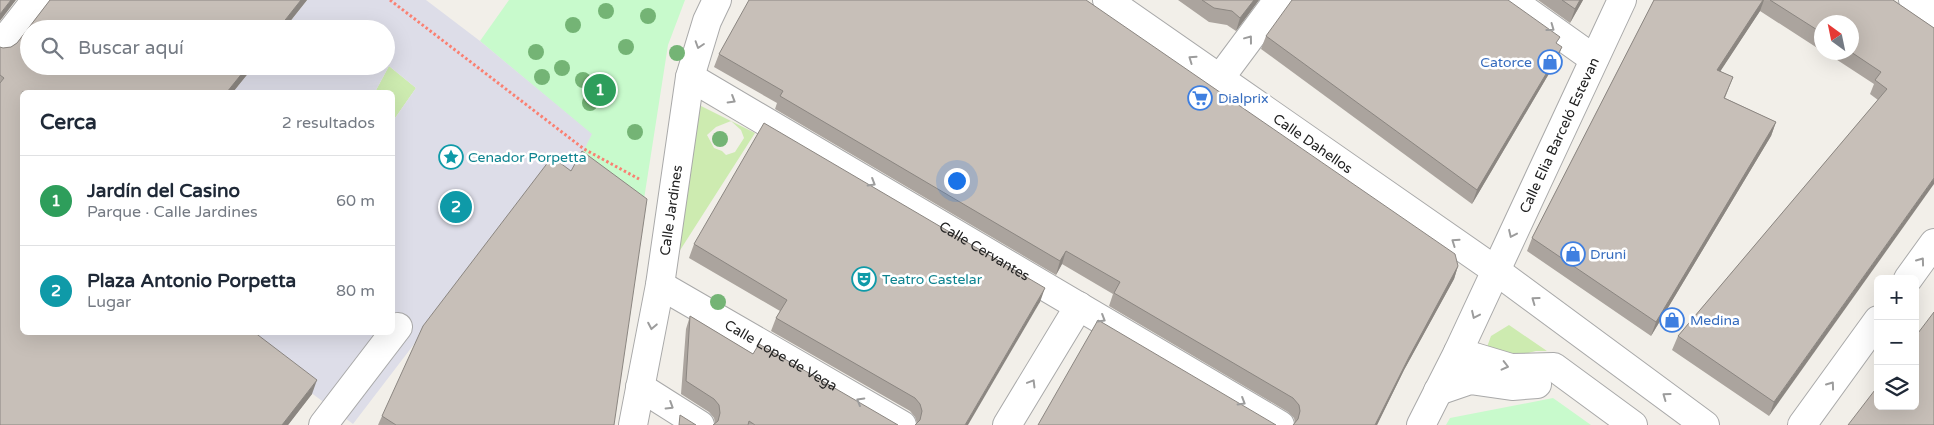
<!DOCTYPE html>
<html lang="es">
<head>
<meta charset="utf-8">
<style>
  body { margin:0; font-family:"Varela Round",sans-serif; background:#f2f2f3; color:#1f2937 }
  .controls { position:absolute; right:15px; bottom:15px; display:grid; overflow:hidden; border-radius:8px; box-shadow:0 5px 20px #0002 }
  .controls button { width:45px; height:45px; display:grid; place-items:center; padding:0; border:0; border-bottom:1px solid #e0e1e3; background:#fff; color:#1f2937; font:25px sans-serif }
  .compass { position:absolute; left:1814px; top:15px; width:45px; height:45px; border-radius:50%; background:#fff; box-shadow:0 5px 20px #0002; rotate:327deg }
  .you { position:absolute; left:956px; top:180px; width:18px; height:18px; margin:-12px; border:4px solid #fff; border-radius:50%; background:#1a73e8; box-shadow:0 0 0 8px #1a73e833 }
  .badge { display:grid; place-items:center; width:32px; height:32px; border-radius:50%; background:#1a73e8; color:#fff; font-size:16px; font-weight:700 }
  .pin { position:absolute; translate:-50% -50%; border:2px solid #fff; box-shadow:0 1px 5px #0006 }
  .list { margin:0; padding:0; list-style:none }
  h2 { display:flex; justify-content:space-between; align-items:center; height:65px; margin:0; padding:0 20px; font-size:21px }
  h2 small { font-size:16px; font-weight:400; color:#747a83 }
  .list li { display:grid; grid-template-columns:32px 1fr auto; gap:15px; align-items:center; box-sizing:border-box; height:90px; padding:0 20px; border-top:1px solid #e0e1e3 }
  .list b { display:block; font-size:19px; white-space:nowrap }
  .list p { margin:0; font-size:16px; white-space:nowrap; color:#747a83 }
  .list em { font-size:16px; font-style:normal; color:#747a83 }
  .icon { flex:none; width:28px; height:28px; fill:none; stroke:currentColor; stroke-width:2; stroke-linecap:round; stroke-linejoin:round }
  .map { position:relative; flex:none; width:1934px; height:425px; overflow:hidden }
  .search { position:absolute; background:#fff; box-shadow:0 5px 20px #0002; left:20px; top:20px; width:375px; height:55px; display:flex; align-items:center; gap:12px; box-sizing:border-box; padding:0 18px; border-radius:28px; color:#747a83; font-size:19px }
  .panel { position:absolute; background:#fff; box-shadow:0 5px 20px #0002; left:20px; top:90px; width:375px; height:245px; border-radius:8px }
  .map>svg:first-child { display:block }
</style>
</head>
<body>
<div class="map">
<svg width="1934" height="425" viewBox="0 0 1934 425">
  <rect width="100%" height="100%" fill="#f2efe9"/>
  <g fill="#cdebb0" fill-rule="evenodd">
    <polygon points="389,66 416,88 393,121 392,92 375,92"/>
    <path d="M699,105L755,133L677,255ZM731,121L741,130L744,138L735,152L726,155L722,151L714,148L707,135L716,127Z"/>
    <polygon points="1509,325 1547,351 1536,351 1512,357 1487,347 1491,336"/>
  </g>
  <g fill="#c8facc">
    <polygon points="509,0 685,0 668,45 642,212 577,164 591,134 480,41"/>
    <polygon points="1553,398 1591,425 1446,425 1450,418"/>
  </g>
  <polygon fill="#dddde8" points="307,0 426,0 480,41 592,134 577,164 418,339 353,424 231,333 392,332 393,121 416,88 389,66 375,92 233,92 254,66 386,66 386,29 284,29"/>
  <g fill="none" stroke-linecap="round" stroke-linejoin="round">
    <g stroke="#a9a9a9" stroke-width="30">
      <g id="minor">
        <path id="s1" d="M1107,0L1495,270L1705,425"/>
        <polyline points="1511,0 1594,59"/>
        <polyline points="1913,0 1934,16"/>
        <polyline points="0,46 36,0"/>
        <path id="s2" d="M690,77L1280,425"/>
        <polyline points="1220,78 1278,0"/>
        <polyline points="1908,279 1934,243"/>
        <path id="s3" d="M660,285L902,425"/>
        <polyline points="1458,352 1511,368 1554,367 1633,425"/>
        <polyline points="640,387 700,425"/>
        <polyline points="1438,391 1470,380 1512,386 1537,384"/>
        <polyline points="323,425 398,327"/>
        <path id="s4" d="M633,425L660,285L690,77L707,21L717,0"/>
        <polyline points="1007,425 1079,306"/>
        <path id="s5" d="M1421,425L1458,352L1622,0"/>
        <polyline points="1802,425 1878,320"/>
      </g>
    </g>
    <polyline stroke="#fa8072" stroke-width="3" stroke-dasharray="2.5 2.5" stroke-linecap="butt" points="390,0 584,149 639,179"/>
    <use href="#minor" stroke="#fff" stroke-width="28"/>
  </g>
  <g fill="#74b475">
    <circle cx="606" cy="11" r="8"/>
    <circle cx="648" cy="16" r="8"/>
    <circle cx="573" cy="25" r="8"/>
    <circle cx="626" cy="47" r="8"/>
    <circle cx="536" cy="52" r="8"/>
    <circle cx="677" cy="53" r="8"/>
    <circle cx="562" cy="68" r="8"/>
    <circle cx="542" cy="77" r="8"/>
    <circle cx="583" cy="80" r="8"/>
    <circle cx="609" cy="94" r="8"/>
    <circle cx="590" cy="103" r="8"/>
    <circle cx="635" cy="132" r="8"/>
    <circle cx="720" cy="139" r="8"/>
    <circle cx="718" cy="302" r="8"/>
  </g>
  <g fill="#aba49e">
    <polygon points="50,0 307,0 284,29 29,66 254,66 233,92 22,92 22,332 312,394 288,425 0,425 0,47 3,48 11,47 17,43"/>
    <polygon points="1178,0 1259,0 1236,31 1227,25 1209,22"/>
    <polygon points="1538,0 1583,0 1570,23"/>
    <polygon points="1654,0 1893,0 1934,28 1769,416 1672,350 1678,336 1878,100 1870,94 1874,84 1825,52 1852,52 1822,22 1822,51 1760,11 1720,71 1733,77 1725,98 1776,122 1771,136 1651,336 1527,251 1532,238"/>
    <polygon points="1266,36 1557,44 1557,60 1472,204 1261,49"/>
    <polygon points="719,54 1458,266 1454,279 1404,370 1377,425 1293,425 1295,423 1294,418 1288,412 1109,306 1113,294 1062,264 1056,275 775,109 777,103 714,67"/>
    <polygon points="694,244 1040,302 917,423 915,417 910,411 771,331 776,318 780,311 689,258"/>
    <polygon points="690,316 753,354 898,425 713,425 715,423 714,418 709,412 681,394 686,329"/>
    <polygon points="382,416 614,425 378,425"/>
  </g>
  <g fill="#8b8681">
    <polygon points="11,0 16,0 0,21 0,14"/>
    <polygon points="301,0 307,0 284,29 278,29"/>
    <polygon points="1254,0 1259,0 1236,31 1240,18"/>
    <polygon points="1580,0 1583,0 1570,23 1575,9"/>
    <polygon points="1763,0 1764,0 1760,11 1712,84 1717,70"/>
    <polygon points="1562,47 1557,60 1472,204 1477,190"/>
    <polygon points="248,66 254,66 233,92 227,92"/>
    <polygon points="1776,122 1771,136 1651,336 1656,322"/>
    <polygon points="1934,178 1934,184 1769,416 1774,402"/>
    <polygon points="1066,251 1062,264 1056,275 1060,261"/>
    <polygon points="1458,266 1454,279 1404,370 1377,425 1375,425 1409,357"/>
    <polygon points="1045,288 1040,302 968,425 965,425"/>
    <polygon points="317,380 312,394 288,425 282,425"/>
  </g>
  <g fill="#c7bfb8" stroke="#8b8681">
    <polygon points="0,0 11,0 0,14"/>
    <polygon points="50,0 301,0 278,29 29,29 29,66 248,66 227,92 22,92 22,332 254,332 317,380 282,425 0,425 0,83 4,78 0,75 0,47 3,48 11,47 17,43"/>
    <polygon points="749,0 1086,0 1455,254 1458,266 1409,357 1375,425 1293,425 1298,419 1300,411 1299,405 1293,398 1114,293 1120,282 1066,251 1060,261 780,96 783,91 719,54"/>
    <polygon points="1202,0 1254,0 1240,18 1232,11 1214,8"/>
    <polygon points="1292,0 1508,0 1560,37 1556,43 1562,47 1477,190 1266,36"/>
    <polygon points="1562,0 1580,0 1575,9"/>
    <polygon points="1654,0 1763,0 1717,70 1733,77 1724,98 1776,122 1656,322 1532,238"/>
    <polygon points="1770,0 1893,0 1934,28 1934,178 1774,402 1678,336 1887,89 1875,80 1881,72 1851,52 1852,22 1822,22 1822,33"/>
    <polygon points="764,123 1045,288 965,425 915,425 920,420 922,411 920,404 915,398 776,318 787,300 694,244"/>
    <polygon points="582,151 647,199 614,425 396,425 382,416 423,326 552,157 571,171"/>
    <polygon points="1934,312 1934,425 1848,425 1878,386 1878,406 1915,406 1915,337"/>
    <polygon points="690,316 753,354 759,344 898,425 755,425 749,421 748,425 713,425 718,421 720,413 719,405 714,399 686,381"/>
    <polygon points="1098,320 1276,425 1038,425"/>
    <polygon points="680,415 696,425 679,425"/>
  </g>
  <defs><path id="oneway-chevron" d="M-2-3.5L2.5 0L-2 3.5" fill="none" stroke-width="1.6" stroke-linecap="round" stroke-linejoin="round" transform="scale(1.25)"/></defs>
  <g stroke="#9c9c9c">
    <use href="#oneway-chevron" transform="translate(1551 28) rotate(36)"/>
    <use href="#oneway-chevron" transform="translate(1249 39) rotate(-53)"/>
    <use href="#oneway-chevron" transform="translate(699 45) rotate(108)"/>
    <use href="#oneway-chevron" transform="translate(1192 59) rotate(-145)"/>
    <use href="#oneway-chevron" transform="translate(732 100) rotate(31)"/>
    <use href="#oneway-chevron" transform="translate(872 183) rotate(31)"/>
    <use href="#oneway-chevron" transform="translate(1512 234) rotate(115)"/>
    <use href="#oneway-chevron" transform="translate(1455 242) rotate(-145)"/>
    <use href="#oneway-chevron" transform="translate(1921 261) rotate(-54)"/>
    <use href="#oneway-chevron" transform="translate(1535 300) rotate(-144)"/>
    <use href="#oneway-chevron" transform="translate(1475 315) rotate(115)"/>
    <use href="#oneway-chevron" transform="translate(1102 319) rotate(31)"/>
    <use href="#oneway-chevron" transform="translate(652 326) rotate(101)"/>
    <use href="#oneway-chevron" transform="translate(1505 366) rotate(14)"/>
    <use href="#oneway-chevron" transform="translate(1032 383) rotate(-59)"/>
    <use href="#oneway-chevron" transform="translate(1831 385) rotate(-54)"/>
    <use href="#oneway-chevron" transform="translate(1666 396) rotate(-144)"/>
    <use href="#oneway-chevron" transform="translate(860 401) rotate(-150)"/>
    <use href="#oneway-chevron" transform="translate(1242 402) rotate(31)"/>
    <use href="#oneway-chevron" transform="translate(670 406) rotate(32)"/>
  </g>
  <defs>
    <g id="shop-ring" transform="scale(1.25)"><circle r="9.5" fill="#fff" stroke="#3f7fe0" stroke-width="1.5"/><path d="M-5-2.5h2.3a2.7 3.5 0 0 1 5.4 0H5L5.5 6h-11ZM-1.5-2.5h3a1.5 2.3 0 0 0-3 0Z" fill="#3f7fe0"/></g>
    <g id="supermarket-ring" transform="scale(1.25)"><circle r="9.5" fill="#fff" stroke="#3f7fe0" stroke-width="1.5"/><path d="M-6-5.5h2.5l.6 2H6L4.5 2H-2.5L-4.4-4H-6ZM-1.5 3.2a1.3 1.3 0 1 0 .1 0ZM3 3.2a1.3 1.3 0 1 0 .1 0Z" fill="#3f7fe0"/></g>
    <g id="sight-ring" transform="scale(1.25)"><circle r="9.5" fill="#fff" stroke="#0f9aa8" stroke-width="1.5"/><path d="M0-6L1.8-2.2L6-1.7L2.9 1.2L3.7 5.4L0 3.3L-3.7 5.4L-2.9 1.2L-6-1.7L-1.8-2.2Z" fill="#0f9aa8"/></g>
    <g id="theatre-ring" transform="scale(1.25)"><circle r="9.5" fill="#fff" stroke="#0f9aa8" stroke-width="1.5"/><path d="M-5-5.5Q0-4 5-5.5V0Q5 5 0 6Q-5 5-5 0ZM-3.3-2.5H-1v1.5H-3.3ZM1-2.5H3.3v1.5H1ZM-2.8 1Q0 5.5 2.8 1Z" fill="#0f9aa8"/></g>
  </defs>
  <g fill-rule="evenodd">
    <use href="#shop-ring" x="1550" y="62"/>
    <use href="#supermarket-ring" x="1200" y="98"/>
    <use href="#sight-ring" x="451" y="157"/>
    <use href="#shop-ring" x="1573" y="254"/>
    <use href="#theatre-ring" x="864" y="279"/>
    <use href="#shop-ring" x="1672" y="320"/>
  </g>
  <g text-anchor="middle" stroke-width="5" stroke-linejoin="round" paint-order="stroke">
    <g font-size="14" fill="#366cbe" stroke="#fff" text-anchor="start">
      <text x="1532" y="67" text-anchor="end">Catorce</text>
      <text x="1218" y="103">Dialprix</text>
      <text x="1590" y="259">Druni</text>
      <text x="1690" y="325">Medina</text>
    </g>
    <g font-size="14" fill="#222" stroke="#fff">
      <text dy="5" stroke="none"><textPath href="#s5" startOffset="321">Calle Elia Barceló Estevan</textPath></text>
      <text dy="5" stroke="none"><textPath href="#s1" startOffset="251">Calle Dahellos</textPath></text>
      <text dy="5" stroke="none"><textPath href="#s4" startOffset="218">Calle Jardines</textPath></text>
      <text dy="5" stroke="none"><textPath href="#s2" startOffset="342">Calle Cervantes</textPath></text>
      <text dy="5" stroke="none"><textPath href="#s3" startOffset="140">Calle Lope de Vega</textPath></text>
    </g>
    <g font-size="14" fill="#0d838f" stroke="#fff" text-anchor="start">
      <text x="468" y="162">Cenador Porpetta</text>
      <text x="882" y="284">Teatro Castelar</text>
    </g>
  </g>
</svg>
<div class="controls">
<button>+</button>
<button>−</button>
<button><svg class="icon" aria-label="layers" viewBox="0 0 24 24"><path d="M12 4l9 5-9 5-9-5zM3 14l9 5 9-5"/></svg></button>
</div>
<svg class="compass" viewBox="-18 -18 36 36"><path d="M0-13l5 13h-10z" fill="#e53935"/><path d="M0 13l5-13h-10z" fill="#747a83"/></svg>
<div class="you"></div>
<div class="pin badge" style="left:600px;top:90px;background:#2e9e5b">1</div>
<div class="pin badge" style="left:456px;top:207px;background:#0f9aa8">2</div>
<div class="search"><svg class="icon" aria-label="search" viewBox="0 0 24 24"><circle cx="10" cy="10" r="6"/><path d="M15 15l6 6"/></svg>Buscar aquí</div>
<section class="panel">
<h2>Cerca<small>2 resultados</small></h2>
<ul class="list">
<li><span class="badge" style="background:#2e9e5b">1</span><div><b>Jardín del Casino</b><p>Parque · Calle Jardines</p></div><em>60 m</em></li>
<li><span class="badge" style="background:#0f9aa8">2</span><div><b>Plaza Antonio Porpetta</b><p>Lugar</p></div><em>80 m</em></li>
</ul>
</section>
</div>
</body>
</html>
